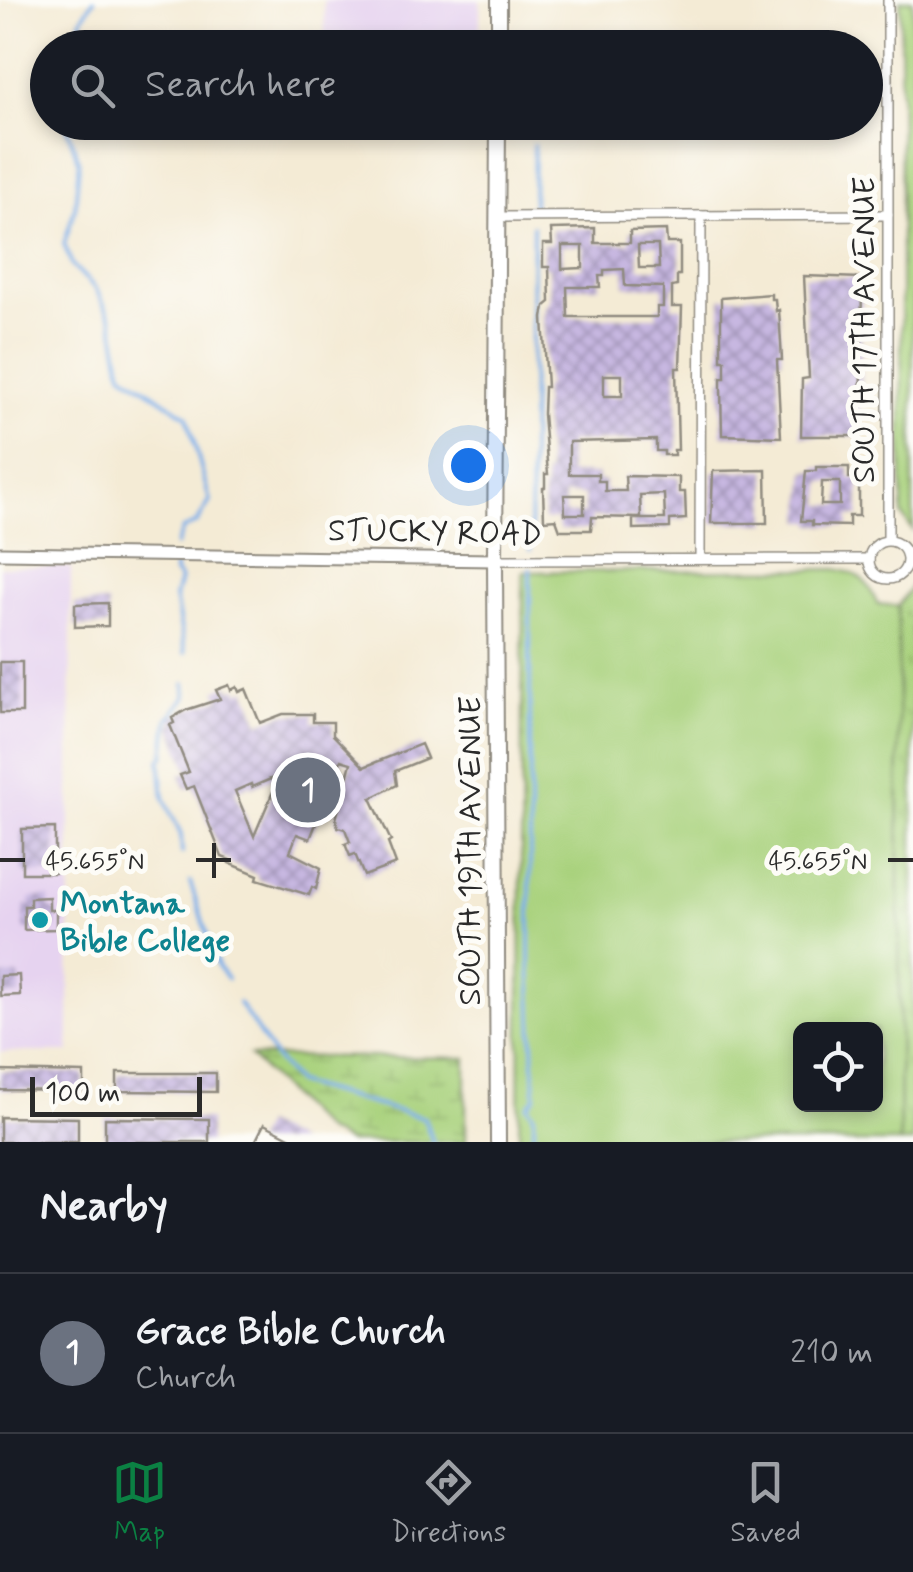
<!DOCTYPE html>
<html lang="en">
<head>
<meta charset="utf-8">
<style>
  body { margin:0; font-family:Mynerve,sans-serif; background:#242831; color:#f1f3f6 }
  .controls { position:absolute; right:30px; bottom:30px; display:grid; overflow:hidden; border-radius:15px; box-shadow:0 5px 15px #0003 }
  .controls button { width:90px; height:90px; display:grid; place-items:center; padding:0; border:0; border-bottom:2px solid #363941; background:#171b24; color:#f1f3f6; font:50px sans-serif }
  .scale { position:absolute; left:30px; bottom:25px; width:172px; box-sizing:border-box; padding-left:10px; border:5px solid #2b2b2b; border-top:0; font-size:28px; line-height:35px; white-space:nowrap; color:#2b2b2b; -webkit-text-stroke:8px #fdfcf7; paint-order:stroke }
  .you { position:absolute; left:468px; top:465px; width:35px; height:35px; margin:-25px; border:8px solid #fff; border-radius:50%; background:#1a73e8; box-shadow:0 0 0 15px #1a73e833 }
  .badge { display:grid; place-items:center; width:65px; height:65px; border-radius:50%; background:#0b8043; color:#fff; font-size:32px; font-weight:700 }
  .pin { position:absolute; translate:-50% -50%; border:5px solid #fff; box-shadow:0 2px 10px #0006 }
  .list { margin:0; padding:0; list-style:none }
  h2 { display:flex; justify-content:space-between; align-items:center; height:130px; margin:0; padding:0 40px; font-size:42px }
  h2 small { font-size:32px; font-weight:400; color:#9ea1a6 }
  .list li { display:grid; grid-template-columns:65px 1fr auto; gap:30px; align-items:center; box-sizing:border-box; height:160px; padding:0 40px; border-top:2px solid #363941 }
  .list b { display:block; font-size:38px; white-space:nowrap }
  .list p { margin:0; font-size:32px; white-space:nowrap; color:#9ea1a6 }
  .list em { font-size:32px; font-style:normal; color:#9ea1a6 }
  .icon { flex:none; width:55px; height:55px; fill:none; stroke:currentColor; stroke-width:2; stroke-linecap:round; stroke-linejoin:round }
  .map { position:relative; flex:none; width:913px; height:1142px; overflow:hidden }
  .search { position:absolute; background:#171b24; box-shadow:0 5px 15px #0003; left:30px; right:30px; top:30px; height:110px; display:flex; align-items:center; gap:25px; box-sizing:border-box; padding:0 35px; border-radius:55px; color:#9ea1a6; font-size:38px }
  .sheet { height:290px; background:#171b24 }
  nav { display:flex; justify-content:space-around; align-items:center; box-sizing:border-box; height:140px; border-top:2px solid #363941; background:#171b24; font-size:28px; color:#9ea1a6 }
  nav a { display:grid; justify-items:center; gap:5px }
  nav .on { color:#0b8043 }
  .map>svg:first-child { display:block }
</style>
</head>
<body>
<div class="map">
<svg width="913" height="1142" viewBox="0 0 913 1142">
  <defs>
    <pattern id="wetland-marsh" width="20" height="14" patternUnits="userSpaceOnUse" patternTransform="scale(2.5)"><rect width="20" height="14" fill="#a8d17c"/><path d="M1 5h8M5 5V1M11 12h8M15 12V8" fill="none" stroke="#91b46b"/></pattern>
    <pattern id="park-tufts" width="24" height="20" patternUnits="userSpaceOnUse" patternTransform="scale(2.5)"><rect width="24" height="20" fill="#a8d17c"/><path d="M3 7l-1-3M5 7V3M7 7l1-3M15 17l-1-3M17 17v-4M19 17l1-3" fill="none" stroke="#91b46b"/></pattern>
    <pattern id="building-cross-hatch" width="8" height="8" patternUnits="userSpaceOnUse" patternTransform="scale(2.5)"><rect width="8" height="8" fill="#c7b7e1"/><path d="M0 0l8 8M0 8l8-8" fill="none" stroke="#a295b7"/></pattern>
  </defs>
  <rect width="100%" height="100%" fill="#fdfcf7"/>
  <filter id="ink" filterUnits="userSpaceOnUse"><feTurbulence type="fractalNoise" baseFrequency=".01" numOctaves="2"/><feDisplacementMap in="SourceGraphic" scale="20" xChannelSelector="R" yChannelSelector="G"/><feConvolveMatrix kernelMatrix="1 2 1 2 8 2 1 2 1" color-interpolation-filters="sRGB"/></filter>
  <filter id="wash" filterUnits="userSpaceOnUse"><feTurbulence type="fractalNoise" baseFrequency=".0048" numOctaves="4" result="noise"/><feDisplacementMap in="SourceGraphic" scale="40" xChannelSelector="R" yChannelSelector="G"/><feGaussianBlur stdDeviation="2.25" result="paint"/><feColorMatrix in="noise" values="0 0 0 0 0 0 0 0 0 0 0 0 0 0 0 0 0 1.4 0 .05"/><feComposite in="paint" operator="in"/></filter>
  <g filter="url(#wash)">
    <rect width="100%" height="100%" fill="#f4ebd5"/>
    <g fill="#e6d3f0">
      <polygon points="324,0 480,0 480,47 325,47"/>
      <polygon points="0,567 71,567 69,1052 0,1052"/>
    </g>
    <g fill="#a8d17c" stroke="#6a7e54" stroke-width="2.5" fill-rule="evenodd">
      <polygon points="900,0 913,0 913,531 902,515"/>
      <path d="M836,569C861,574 868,581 877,604L898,606L900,1142H519L523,572ZM800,1030H876V1104H800Z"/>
    </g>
    <polygon fill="url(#wetland-marsh)" stroke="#6a7e54" stroke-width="2.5" points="250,1056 466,1058 466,1142 348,1142 325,1131"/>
    <polygon fill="url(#park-tufts)" stroke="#6a7e54" stroke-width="2.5" points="913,584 913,1142 900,1142 898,606"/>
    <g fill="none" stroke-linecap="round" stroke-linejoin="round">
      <g stroke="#7bafe9" stroke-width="4">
        <polyline points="76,48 82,18 94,0"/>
        <polyline points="65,122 79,162 75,208 64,244 72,265 95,288 112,319 122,373 187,416 210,501 197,523 183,529 176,545"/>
        <polyline points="533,207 534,145"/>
        <polyline points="530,550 533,226"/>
        <polyline points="175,566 175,573 180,579 175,597 185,653"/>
        <polyline points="530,569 530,962 535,1097 528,1106 534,1115 534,1142"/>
        <polyline points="182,853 181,835 164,798 160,759 164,757 168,720 186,696 185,684"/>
        <polyline points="190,882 218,967 227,979"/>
        <polyline points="239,1003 276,1059 297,1083 424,1118 433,1142"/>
      </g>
    </g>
    <g id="blocks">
      <g fill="url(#building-cross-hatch)" fill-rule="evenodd">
        <path d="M595,228V243H630V231L666,230L667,243H680V275H677V286L672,287V307H682L680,368H676L678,450H674V455H664V451H656V440L569,442V474H598V481H605V491H626L625,476L679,477V492H685L686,519L670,520V528L633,529V519H665L664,494L640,495L641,518L592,517L591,530H560L556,519L544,520L543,488L545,487V474H548L543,414L544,387H547L543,318L545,306L550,302L549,267H543V244H552L551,229ZM638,245H658L659,268H639ZM562,246H583V268L562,269ZM624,269L625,286L663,287V307H657V317H568L567,287H600L599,276H604V270ZM604,375H622V396H604ZM564,495H584V514H565Z"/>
        <polygon points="804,276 862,278 860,436 801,436 802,379 809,378"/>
        <polygon points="771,294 771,299 775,299 776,311 779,310 782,360 777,360 781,437 722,435 721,389 721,378 725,378 725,360 721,360 721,298"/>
        <path d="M816,467H849V478H859V516H849V526L812,525V521H801L806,471H816ZM822,482H840V505H821Z"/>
        <polygon points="766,470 767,523 711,523 713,471"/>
        <polygon points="108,603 108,626 75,627 75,604"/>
        <rect x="0" y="662" width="22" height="51"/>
        <path d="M229,685L231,690L237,687L239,692L246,689L260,723L283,714H313V722H333V735L364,767L421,744L427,758L395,771L397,785L371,798L391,841L388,843L396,864L364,876L355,854L350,856L345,844L350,842L345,829L338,827L336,819L351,763L341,760L310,839L297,834L290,852L321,868L316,889L312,887L309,895L257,879L258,875L229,863L230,860L222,857L194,786L186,789L180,775L189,772L170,725L174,723L172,718L186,710L220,699L216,690ZM280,775L254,836L235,791L251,784L252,787Z"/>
        <polygon points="55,828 55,873 22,873 22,829"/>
        <polygon points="49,897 49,910 56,910 56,929 24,930 24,906 30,906 30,898"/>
        <polygon points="19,975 20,995 0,996 0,976"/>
        <polygon points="0,1071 84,1073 84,1091 0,1090"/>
        <polygon points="117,1073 216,1073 216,1092 117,1091"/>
        <polygon points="0,1117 78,1118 78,1142 0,1142"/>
        <polygon points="105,1118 209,1119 209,1142 105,1142"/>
        <polygon points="264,1124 299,1142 255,1142"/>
      </g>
    </g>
  </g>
  <g filter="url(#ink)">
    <use href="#blocks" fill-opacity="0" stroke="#908b80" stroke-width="2.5"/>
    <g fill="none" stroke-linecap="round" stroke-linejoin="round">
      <g stroke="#908b80" stroke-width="12">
        <g id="minor">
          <polyline points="888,0 888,540"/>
          <polyline points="497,217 888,215"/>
          <circle cx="888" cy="560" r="19"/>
          <polyline points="700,559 701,216"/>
          <polyline points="495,560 869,559"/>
        </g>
      </g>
      <g stroke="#908b80" stroke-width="15">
        <polyline id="tertiary" points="0,553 495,560"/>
      </g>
      <g stroke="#908b80" stroke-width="18">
        <g id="secondary">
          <polyline points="499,48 499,0"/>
          <polyline points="498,1142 495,560 498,122"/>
        </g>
      </g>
      <use href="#minor" stroke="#fff" stroke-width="9"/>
      <use href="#tertiary" stroke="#fff" stroke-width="11"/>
      <use href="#secondary" stroke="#fff" stroke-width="14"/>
    </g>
  </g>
  <path fill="none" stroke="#2b2b2b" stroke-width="4" d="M214,843V878M0,860H25M196,860H231M888,860H913"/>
  <circle fill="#0f9aa8" stroke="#fdfcf7" stroke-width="4" cx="40" cy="920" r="10"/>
  <g text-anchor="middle" stroke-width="10" stroke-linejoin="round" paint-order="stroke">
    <g font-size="32" fill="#2b2b2b" stroke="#fdfcf7">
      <text transform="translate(863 330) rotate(-90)" y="11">SOUTH 17TH AVENUE</text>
      <text transform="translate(435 531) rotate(1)" y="11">STUCKY ROAD</text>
      <text transform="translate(469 851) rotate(-90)" y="11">SOUTH 19TH AVENUE</text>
    </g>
    <g font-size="32" font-weight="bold" fill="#0d838f" stroke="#fdfcf7" text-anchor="start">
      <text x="60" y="913">Montana<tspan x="60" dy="37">Bible College</tspan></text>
    </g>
  </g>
  <g font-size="25" text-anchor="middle" fill="#2b2b2b" stroke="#fdfcf7" stroke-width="10" stroke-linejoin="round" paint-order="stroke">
    <text x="95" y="869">45.655°N</text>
    <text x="818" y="869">45.655°N</text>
  </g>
</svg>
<div class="controls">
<button><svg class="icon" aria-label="locate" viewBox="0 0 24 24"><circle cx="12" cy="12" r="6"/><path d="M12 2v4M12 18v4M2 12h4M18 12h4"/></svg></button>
</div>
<div class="scale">100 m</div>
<div class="you"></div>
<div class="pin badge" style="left:308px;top:790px;background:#6b7280">1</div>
<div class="search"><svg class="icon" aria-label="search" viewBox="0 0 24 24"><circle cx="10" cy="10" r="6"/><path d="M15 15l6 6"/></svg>Search here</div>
</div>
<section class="sheet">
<h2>Nearby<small></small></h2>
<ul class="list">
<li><span class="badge" style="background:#6b7280">1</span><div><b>Grace Bible Church</b><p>Church</p></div><em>210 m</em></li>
</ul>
</section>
<nav>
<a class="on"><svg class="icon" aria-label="map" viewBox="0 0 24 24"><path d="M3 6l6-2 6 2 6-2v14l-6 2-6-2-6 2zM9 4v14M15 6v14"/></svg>Map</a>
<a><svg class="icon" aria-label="directions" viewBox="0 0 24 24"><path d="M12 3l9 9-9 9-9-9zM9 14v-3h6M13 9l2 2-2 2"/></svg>Directions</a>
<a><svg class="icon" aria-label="saved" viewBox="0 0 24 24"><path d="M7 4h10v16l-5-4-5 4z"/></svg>Saved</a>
</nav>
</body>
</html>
